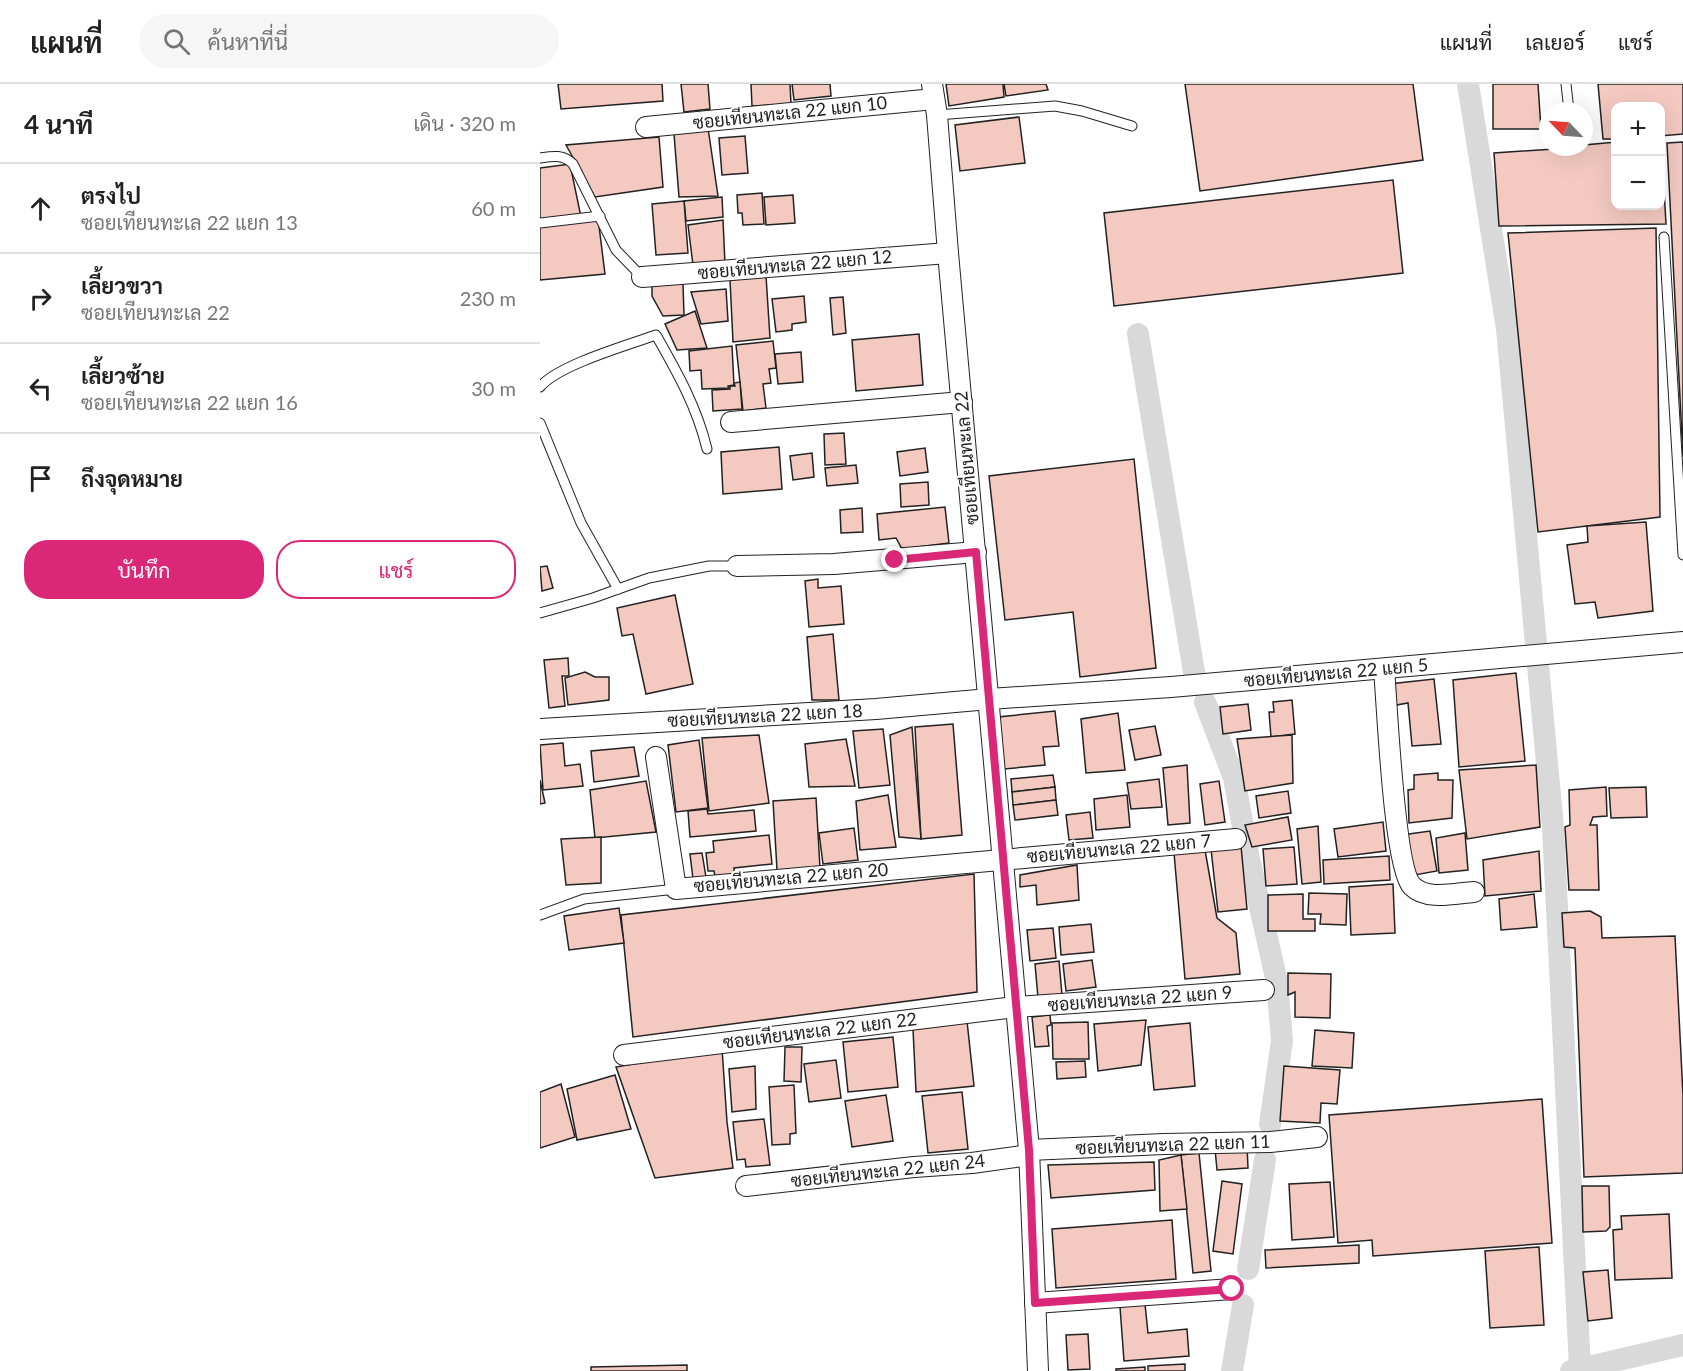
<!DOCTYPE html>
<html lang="th">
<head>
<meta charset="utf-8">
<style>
  body { margin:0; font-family:Lato,Sarabun,sans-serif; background:#f6f6f6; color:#222 }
  .controls { position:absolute; right:18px; top:18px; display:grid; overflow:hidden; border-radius:12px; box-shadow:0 6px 24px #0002 }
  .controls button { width:54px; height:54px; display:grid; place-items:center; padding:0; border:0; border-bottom:2px solid #e0e0e0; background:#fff; color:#222; font:30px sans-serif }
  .compass { position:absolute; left:999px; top:18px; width:54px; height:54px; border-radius:50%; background:#fff; box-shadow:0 6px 24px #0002; rotate:295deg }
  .stop { position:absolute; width:18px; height:18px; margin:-14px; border:4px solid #db2777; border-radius:50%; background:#fff }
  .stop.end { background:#db2777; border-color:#fff; box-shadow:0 2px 6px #0008 }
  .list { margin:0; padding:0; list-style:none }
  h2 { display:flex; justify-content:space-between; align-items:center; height:78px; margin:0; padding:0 24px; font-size:26px }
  h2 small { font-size:20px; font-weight:400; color:#767676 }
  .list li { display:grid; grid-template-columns:39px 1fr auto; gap:18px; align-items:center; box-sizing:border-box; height:90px; padding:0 24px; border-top:2px solid #e0e0e0 }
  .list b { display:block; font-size:22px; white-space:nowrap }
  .list p { margin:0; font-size:20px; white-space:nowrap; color:#767676 }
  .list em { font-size:20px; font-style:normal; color:#767676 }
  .actions { display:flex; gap:12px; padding:18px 24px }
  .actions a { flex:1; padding:14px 0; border:2px solid #db2777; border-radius:24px; text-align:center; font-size:21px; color:#db2777 }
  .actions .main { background:#db2777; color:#fff }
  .icon { flex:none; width:33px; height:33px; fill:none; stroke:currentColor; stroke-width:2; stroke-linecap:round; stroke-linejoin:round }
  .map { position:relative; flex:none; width:1143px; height:1287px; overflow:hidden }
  header { display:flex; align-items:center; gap:36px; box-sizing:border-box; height:84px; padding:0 30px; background:#fff; border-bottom:2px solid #e0e0e0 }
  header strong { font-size:28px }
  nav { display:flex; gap:33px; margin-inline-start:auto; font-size:21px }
  .search { width:420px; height:54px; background:#f6f6f6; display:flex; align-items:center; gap:15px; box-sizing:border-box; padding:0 21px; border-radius:33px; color:#767676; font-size:22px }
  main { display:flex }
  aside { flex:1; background:#fff }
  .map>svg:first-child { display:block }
</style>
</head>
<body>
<header>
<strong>แผนที่</strong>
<div class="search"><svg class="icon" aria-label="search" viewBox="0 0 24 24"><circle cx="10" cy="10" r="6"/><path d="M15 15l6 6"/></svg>ค้นหาที่นี่</div>
<nav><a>แผนที่</a><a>เลเยอร์</a><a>แชร์</a></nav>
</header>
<main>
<aside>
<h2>4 นาที<small>เดิน · 320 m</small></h2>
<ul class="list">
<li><svg class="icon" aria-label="ahead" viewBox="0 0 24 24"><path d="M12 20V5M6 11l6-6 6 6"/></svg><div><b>ตรงไป</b><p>ซอยเทียนทะเล 22 แยก 13</p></div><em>60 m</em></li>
<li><svg class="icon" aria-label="right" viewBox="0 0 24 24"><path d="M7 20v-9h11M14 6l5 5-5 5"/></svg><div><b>เลี้ยวขวา</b><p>ซอยเทียนทะเล 22</p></div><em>230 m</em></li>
<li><svg class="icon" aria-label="left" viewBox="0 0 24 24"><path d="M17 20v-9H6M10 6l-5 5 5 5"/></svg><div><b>เลี้ยวซ้าย</b><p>ซอยเทียนทะเล 22 แยก 16</p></div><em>30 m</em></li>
<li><svg class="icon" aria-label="arrive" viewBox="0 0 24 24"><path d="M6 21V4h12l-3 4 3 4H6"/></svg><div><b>ถึงจุดหมาย</b></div></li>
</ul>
<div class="actions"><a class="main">บันทึก</a><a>แชร์</a></div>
</aside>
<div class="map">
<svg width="1143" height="1287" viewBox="0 0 1143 1287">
  <rect width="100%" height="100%" fill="#fff"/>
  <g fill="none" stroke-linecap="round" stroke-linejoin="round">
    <g stroke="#d9d9d9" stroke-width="22">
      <polyline points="928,0 967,245 1013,744 1040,1285"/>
      <polyline points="598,250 654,588"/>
      <polyline points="665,618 694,694 708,770 737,898 742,957 730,1040"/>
      <polyline points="708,1185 725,1076"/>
      <polyline points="692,1287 703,1221"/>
      <polyline points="1031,1287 1143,1261"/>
    </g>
  </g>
  <g fill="#f3c9c0" stroke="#222" stroke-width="1.5">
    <polygon points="18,0 122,0 123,17 21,25"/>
    <polygon points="141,0 168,0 170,25 144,28"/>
    <polygon points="211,0 250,0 251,20 212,22"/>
    <polygon points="252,0 290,0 291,12 254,16"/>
    <polygon points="406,0 463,0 464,13 409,22"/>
    <polygon points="464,0 506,0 508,6 466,12"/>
    <polygon points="645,0 873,0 883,76 660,107"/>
    <polygon points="953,0 998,0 1001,45 953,45"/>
    <polygon points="1058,0 1143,0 1143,50 1120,52 1120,22 1076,22 1076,55 1063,55"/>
    <polygon points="479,33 485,79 420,87 415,41"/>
    <polygon points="168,44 178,112 139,113 134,50"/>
    <polygon points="205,52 208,89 182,91 179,54"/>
    <polygon points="119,53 123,103 55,113 26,61"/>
    <polygon points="1121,55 1126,140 959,142 954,69 1044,63 1044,61 1076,58 1076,122 1120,122"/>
    <polygon points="1143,58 1143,373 1127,59"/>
    <polygon points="30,80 41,133 0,135 0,84"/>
    <polygon points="853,96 863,189 574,222 564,129"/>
    <polygon points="222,109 224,140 203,141 202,129 198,129 197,111"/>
    <polygon points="253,111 255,139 226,141 224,113"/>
    <polygon points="182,113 183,133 146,137 144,117"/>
    <polygon points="144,117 148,169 116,171 112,120"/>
    <polygon points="58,134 65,190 0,196 0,141"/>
    <polygon points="183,136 185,180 153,181 148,141"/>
    <polygon points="1116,144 1120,433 998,448 968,149"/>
    <polygon points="226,192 230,254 193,258 190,196"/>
    <polygon points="112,200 143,200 144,231 123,232 112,212"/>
    <polygon points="186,205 188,237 161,240 151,208"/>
    <polygon points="264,212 266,238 252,240 252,246 236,248 232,215"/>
    <polygon points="303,213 306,249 293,251 290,214"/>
    <polygon points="155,227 167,264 137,266 125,240"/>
    <polygon points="379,250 383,301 316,307 312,256"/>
    <polygon points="233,257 236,284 229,285 231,299 223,300 226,324 203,327 196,261"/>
    <polygon points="192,262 194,301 188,302 189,304 162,305 161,286 150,287 149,267"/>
    <polygon points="261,268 263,298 238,300 235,270"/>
    <polygon points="200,298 202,325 173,327 172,306 190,305 190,302 195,302 194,299"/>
    <polygon points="304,349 306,380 285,381 284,350"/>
    <polygon points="239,363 242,405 183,410 181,368"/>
    <polygon points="385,364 388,388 360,392 357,368"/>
    <polygon points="272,369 274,393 253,396 250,372"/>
    <polygon points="594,375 616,584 540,593 533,528 465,536 449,392"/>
    <polygon points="316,381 318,399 287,402 285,384"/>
    <polygon points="388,398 389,421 361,423 360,400"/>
    <polygon points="405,423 409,459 362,465 356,454 339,456 337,430"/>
    <polygon points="322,424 323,448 301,449 300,426"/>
    <polygon points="1106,438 1113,527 1058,534 1055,518 1035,520 1027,461 1048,458 1047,442"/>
    <polygon points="7,482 13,504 2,507 0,483"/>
    <polygon points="278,495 278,504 301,502 304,540 269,543 265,497"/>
    <polygon points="135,511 153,600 106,610 93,550 82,552 77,524"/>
    <polygon points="293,550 299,616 272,616 267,553"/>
    <polygon points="28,574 29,592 22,592 25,622 9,624 4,576"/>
    <polygon points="45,588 55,593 69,593 69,616 28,621 25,594"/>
    <polygon points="976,589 985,677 919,683 913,596"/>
    <polygon points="894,595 901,660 872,662 868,619 851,622 849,600"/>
    <polygon points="752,616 755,650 731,653 729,628 734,628 733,618"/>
    <polygon points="708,620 711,646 683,650 680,623"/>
    <polygon points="515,627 519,662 503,663 505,681 464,685 458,633"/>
    <polygon points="578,629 585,686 546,689 541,635"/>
    <polygon points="413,640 422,751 381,755 375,643"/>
    <polygon points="615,642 621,671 595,676 589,646"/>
    <polygon points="372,643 381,755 359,753 350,651"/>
    <polygon points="343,645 350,701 319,704 313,647"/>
    <polygon points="219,651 229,719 169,727 162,654"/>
    <polygon points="752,651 753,699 705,707 697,655"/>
    <polygon points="306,655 315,702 269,703 265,660"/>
    <polygon points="159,656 168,724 136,728 128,661"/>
    <polygon points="23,659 25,682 40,680 43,702 3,706 0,661"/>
    <polygon points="94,663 99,692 54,698 51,667"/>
    <polygon points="647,681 650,739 628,741 623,684"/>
    <polygon points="996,681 1000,743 927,755 919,686"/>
    <polygon points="898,689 898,696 913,696 912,734 869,739 868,706 874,705 874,691"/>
    <polygon points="513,691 515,703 472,708 471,695"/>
    <polygon points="619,695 622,723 591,725 587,699"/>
    <polygon points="0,696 5,719 0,720"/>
    <polygon points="106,697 116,748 55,754 50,706"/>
    <polygon points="679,697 685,738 665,741 660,700"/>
    <polygon points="515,703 516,716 473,721 472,708"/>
    <polygon points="1066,703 1067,732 1053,733 1050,741 1057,741 1059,806 1029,806 1025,743 1030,741 1029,706"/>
    <polygon points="1106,703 1107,733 1071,734 1069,704"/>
    <polygon points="748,707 751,729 719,734 716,712"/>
    <polygon points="348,711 356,763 320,766 316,717"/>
    <polygon points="587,711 590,743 556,746 554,715"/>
    <polygon points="276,714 280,784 237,786 233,717"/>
    <polygon points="516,716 518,731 475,736 473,721"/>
    <polygon points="167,725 168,730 214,726 216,747 150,753 148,727"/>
    <polygon points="550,728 553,754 529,756 526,731"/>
    <polygon points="748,733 752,756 712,763 705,741"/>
    <polygon points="843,738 846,767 798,773 794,745"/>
    <polygon points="778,742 781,798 762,800 757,745"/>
    <polygon points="314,744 318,776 283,780 279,749"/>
    <polygon points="890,747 897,787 869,792 862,751"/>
    <polygon points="925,749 928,786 899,789 896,754"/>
    <polygon points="229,751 232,780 194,784 194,790 175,792 174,787 168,787 166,769 174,768 173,757"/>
    <polygon points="61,753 61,799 26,801 21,755"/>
    <polygon points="701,762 707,825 678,828 671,765"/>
    <polygon points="754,763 757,800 726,802 723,765"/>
    <polygon points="665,766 677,834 696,849 700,890 645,895 634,769"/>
    <polygon points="999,767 1001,807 945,812 943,776"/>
    <polygon points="162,769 166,793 153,795 150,770"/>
    <polygon points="849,772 850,796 784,800 783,776"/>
    <polygon points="537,781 539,816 497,821 496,801 480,803 480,791"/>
    <polygon points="434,790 437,908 93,953 81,831"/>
    <polygon points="853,800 855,849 811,851 809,803"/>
    <polygon points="769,809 807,810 806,841 780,840 781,830 768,830"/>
    <polygon points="763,810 763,835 775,835 775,847 728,847 728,811"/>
    <polygon points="994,810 997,843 961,846 959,815"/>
    <polygon points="79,824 84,859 29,866 24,832"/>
    <polygon points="1050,827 1061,833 1062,854 1135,852 1143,1011 1143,1089 1044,1093 1035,864 1024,863 1022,829"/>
    <polygon points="551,840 554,868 521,871 519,843"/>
    <polygon points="513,844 516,874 490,877 487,846"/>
    <polygon points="552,876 556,903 526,907 523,880"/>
    <polygon points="519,877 522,911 498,914 495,880"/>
    <polygon points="748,889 791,890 790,934 755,933 755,908 748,911"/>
    <polygon points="510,931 511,941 507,942 509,962 495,963 492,933"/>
    <polygon points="606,936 601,981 558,987 554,940"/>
    <polygon points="427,937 434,1002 376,1008 373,945"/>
    <polygon points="548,938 549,975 513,975 512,939"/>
    <polygon points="650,939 655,1002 614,1006 608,943"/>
    <polygon points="775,946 814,949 812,984 772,982"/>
    <polygon points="353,953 358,1003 308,1008 303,958"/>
    <polygon points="245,963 262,963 261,998 244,997"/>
    <polygon points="182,964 187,1038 193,1084 115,1094 76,983"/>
    <polygon points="296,976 301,1014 269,1018 264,980"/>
    <polygon points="545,977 546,993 517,995 516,978"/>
    <polygon points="215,982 216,1025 192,1028 189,985"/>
    <polygon points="744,982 800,986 797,1020 781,1019 780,1039 740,1037"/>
    <polygon points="75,991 91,1045 37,1056 27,1005"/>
    <polygon points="21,1000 35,1053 0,1064 0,1008"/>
    <polygon points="254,1001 256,1049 250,1050 250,1060 232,1061 229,1003"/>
    <polygon points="422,1008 428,1065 388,1069 382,1012"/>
    <polygon points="346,1011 353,1057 312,1063 305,1017"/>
    <polygon points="1002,1015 1012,1159 833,1172 832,1156 798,1159 789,1031"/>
    <polygon points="224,1035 230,1081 206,1083 205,1075 197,1076 193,1038"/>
    <polygon points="707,1062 708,1084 677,1086 675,1065"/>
    <polygon points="659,1069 671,1187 653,1189 641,1071"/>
    <polygon points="641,1071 647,1125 620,1127 619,1076"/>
    <polygon points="614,1078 615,1106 511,1114 508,1081"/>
    <polygon points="682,1097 702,1100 693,1170 673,1167"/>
    <polygon points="790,1098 794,1153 752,1156 749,1100"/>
    <polygon points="1042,1102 1069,1102 1070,1143 1066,1147 1043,1148"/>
    <polygon points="1129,1130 1132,1194 1075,1196 1073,1146 1082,1145 1081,1132"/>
    <polygon points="632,1136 636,1195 516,1204 512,1145"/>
    <polygon points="819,1161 819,1179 726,1184 725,1166"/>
    <polygon points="999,1163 1004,1241 950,1244 945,1167"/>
    <polygon points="1068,1186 1072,1234 1048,1237 1043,1188"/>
    <polygon points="605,1220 608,1249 647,1245 649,1272 584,1277 580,1223"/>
    <polygon points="548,1250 550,1285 528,1286 526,1251"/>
    <polygon points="645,1280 645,1287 608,1287 608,1282"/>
    <polygon points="147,1281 147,1287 51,1287 51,1283"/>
    <polygon points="605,1283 605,1287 576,1287 576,1285"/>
  </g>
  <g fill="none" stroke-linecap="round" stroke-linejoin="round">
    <g stroke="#222" stroke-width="11">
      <g id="lane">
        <polyline points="1026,0 1029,27"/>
        <polyline points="397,31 515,22 542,27 592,42"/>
        <path d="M0,74C13,72 23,70 33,80L76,166L102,193"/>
        <polyline points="0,139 60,132"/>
        <polyline points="1124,153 1143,471"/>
        <path d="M0,303C18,281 88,261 116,251C137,288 157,323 167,365"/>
        <polyline points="0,339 41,439 78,505"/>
        <polyline points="0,529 53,514 109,494 169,482 197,482"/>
        <polyline points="0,831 44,815 136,805"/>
      </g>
    </g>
    <g stroke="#222" stroke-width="22">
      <g id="street">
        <polyline points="392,0 397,31 408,169 489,1066 498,1287"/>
        <polyline points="106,43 394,15"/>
        <polyline points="102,193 408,169"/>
        <polyline points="191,338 422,318"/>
        <polyline points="197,482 294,480 436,468"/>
        <path d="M844,585C847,619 854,784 872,802C887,817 916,809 934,808"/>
        <polyline points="0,645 336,625 449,615 631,603 1143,558"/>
        <polyline points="116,673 136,805 696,755"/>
        <polyline points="84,971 475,923 724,906"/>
        <polyline points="489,1066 624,1060 730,1058 777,1053"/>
        <polyline points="206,1102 374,1083 432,1079 489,1071"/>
        <polyline points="495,1219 692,1205"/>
      </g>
    </g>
    <use href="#lane" stroke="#fff" stroke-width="9"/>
    <use href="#street" stroke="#fff" stroke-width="20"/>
  </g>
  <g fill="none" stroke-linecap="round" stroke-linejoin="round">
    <polyline stroke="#db2777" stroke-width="8" points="355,476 436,468 489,1066 495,1219 692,1205"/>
  </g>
  <g text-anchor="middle" stroke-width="4.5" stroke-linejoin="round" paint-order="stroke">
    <g font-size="18" fill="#222" stroke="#fff">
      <text transform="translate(250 29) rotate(-6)" y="6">ซอยเทียนทะเล 22 แยก 10</text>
      <text transform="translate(255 181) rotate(-5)" y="6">ซอยเทียนทะเล 22 แยก 12</text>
      <text transform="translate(427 374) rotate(-95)" y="6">ซอยเทียนทะเล 22</text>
      <text transform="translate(796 589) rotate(-5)" y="6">ซอยเทียนทะเล 22 แยก 5</text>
      <text transform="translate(225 632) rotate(-3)" y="6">ซอยเทียนทะเล 22 แยก 18</text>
      <text transform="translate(579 765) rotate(-5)" y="6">ซอยเทียนทะเล 22 แยก 7</text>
      <text transform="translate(251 794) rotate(-5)" y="6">ซอยเทียนทะเล 22 แยก 20</text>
      <text transform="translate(600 915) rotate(-4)" y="6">ซอยเทียนทะเล 22 แยก 9</text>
      <text transform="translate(280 947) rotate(-7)" y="6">ซอยเทียนทะเล 22 แยก 22</text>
      <text transform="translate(633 1061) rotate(-2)" y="6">ซอยเทียนทะเล 22 แยก 11</text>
      <text transform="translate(348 1087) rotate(-6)" y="6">ซอยเทียนทะเล 22 แยก 24</text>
    </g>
  </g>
</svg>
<div class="controls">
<button>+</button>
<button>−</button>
</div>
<svg class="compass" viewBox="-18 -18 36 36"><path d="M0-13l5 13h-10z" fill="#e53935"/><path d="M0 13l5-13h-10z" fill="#767676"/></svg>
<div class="stop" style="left:692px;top:1205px"></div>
<div class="stop end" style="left:355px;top:476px"></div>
</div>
</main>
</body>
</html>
